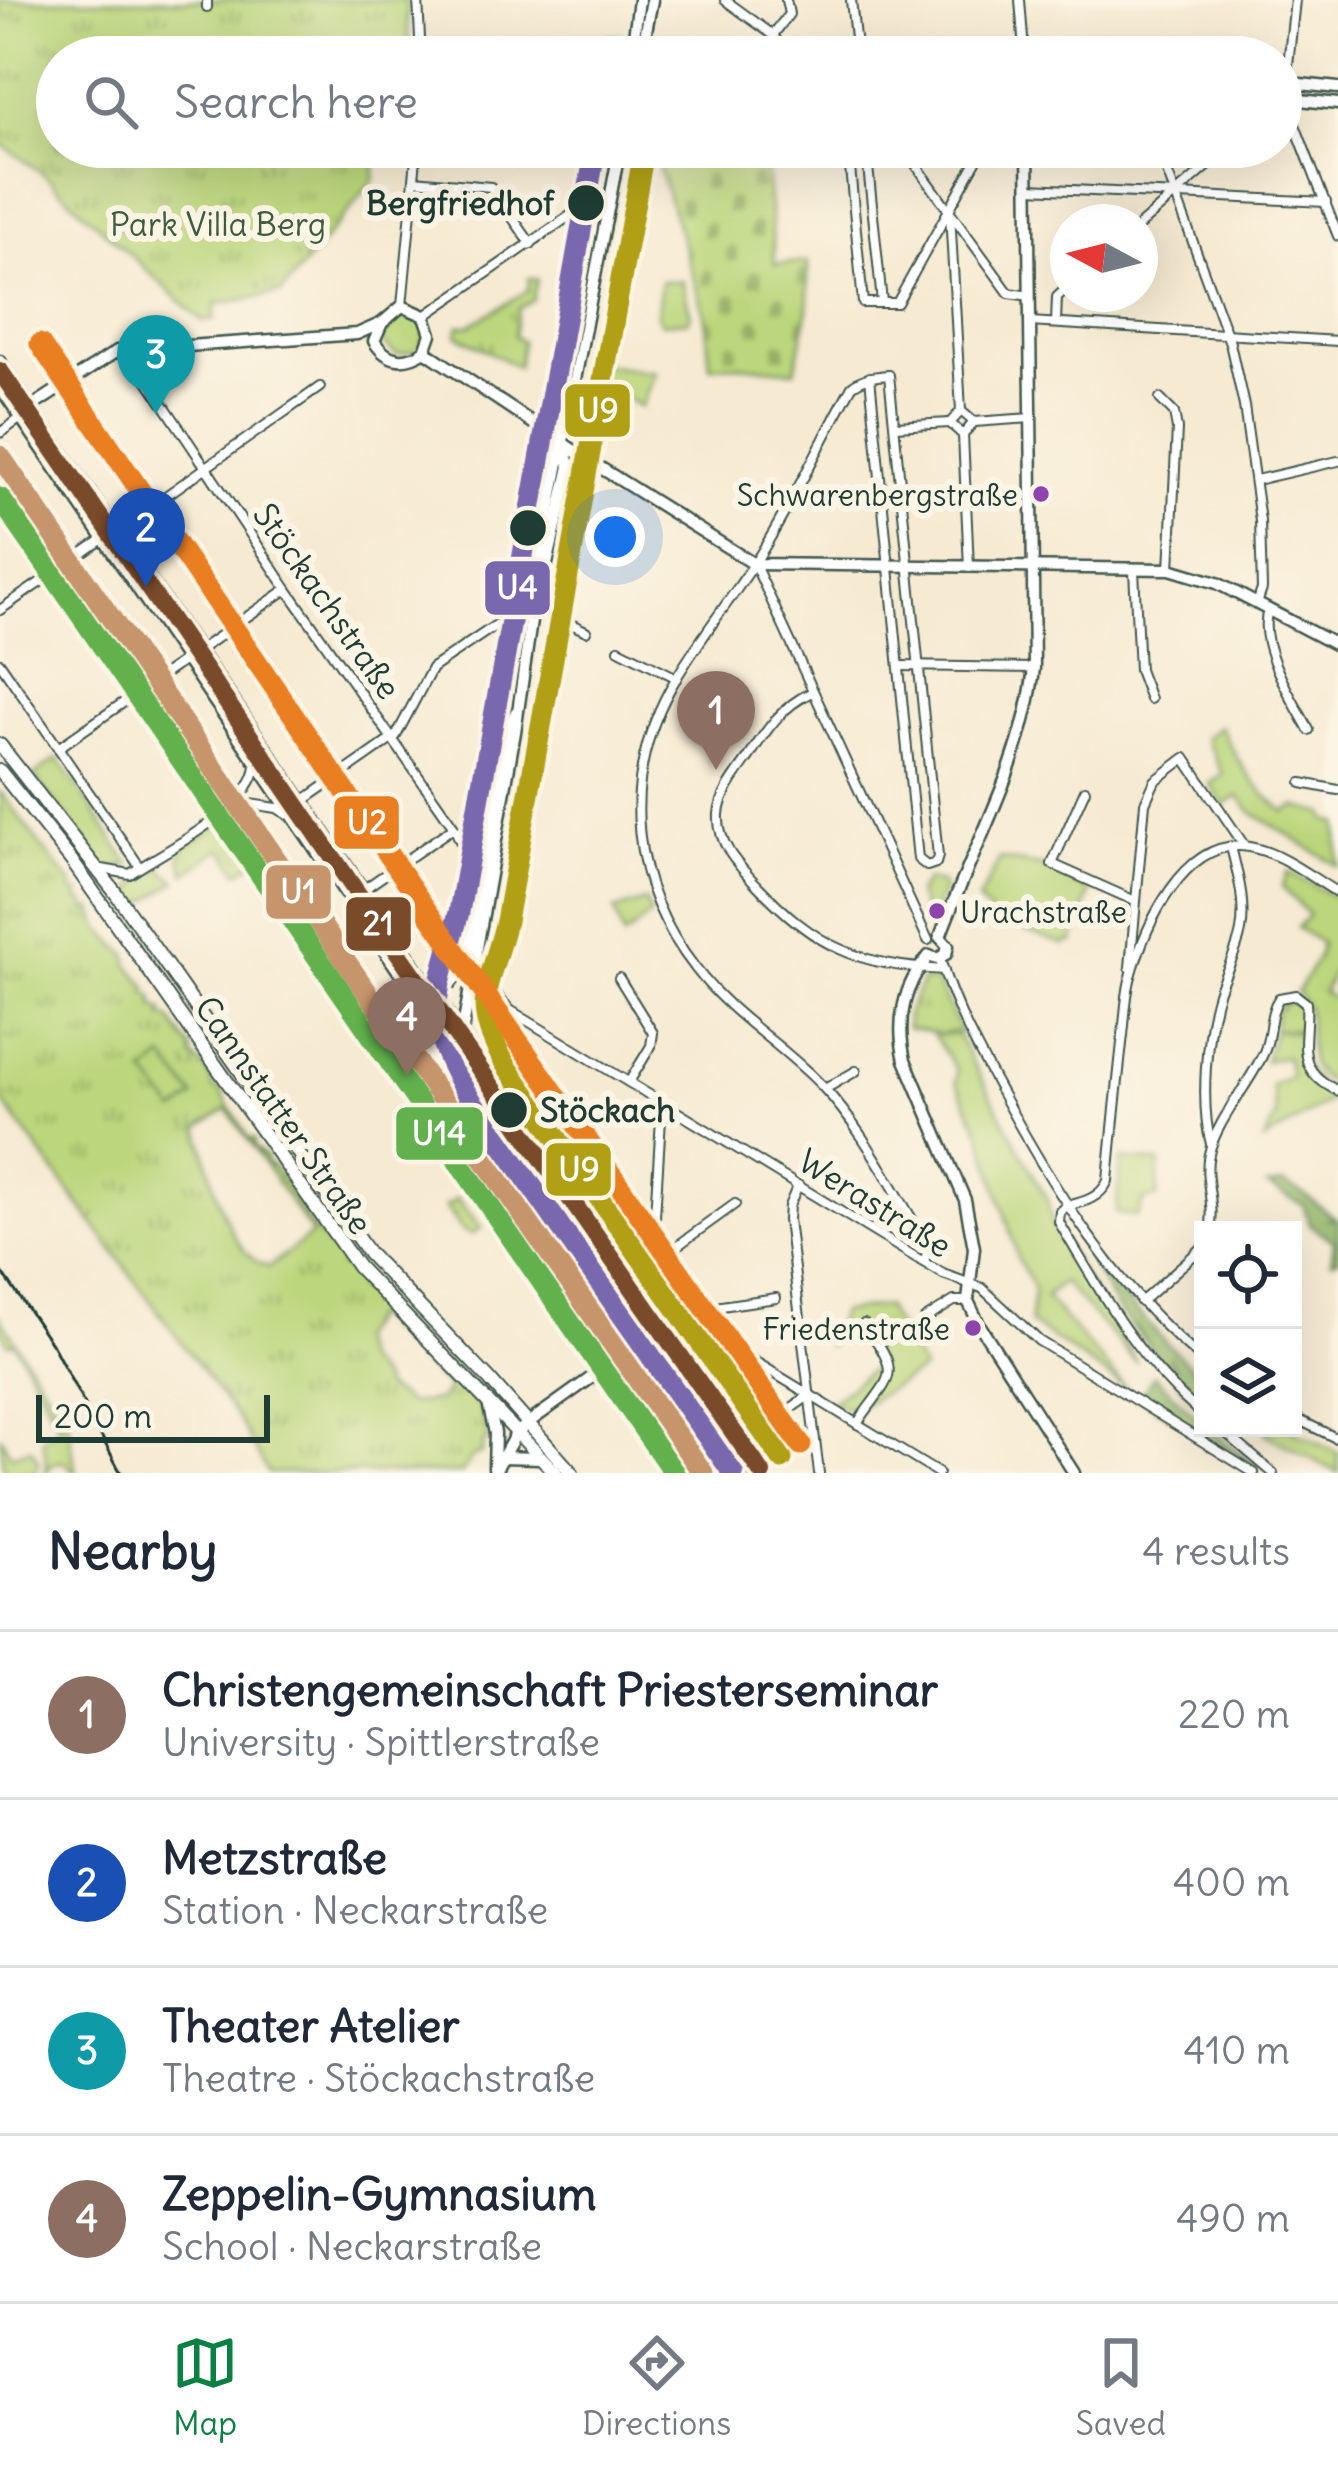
<!DOCTYPE html>
<html lang="en">
<head>
<meta charset="utf-8">
<style>
  body { margin:0; font-family:Delius,sans-serif; background:#f2f2f3; color:#1f2937 }
  .controls { position:absolute; right:36px; bottom:36px; display:grid; overflow:hidden; border-radius:0px; box-shadow:0 12px 48px #0002 }
  .controls button { width:108px; height:108px; display:grid; place-items:center; padding:0; border:0; border-bottom:3px solid #e0e1e3; background:#fff; color:#1f2937; font:60px sans-serif }
  .compass { position:absolute; left:1050px; top:204px; width:108px; height:108px; border-radius:50%; background:#fff; box-shadow:0 12px 48px #0002; rotate:277deg }
  .scale { position:absolute; left:36px; bottom:30px; width:234px; box-sizing:border-box; padding-left:12px; border:6px solid #1f3d34; border-top:0; font-size:33px; line-height:42px; white-space:nowrap; color:#1f3d34; -webkit-text-stroke:9px #fcf5e5; paint-order:stroke }
  .you { position:absolute; left:615px; top:537px; width:42px; height:42px; margin:-30px; border:9px solid #fff; border-radius:50%; background:#1a73e8; box-shadow:0 0 0 18px #1a73e833 }
  .badge { display:grid; place-items:center; width:78px; height:78px; border-radius:50%; background:#0b8043; color:#fff; font-size:39px; font-weight:700 }
  .pin { position:absolute; translate:-50% -99px; filter:drop-shadow(0 3px 6px #0008) }
  .pin::after { content:''; position:absolute; top:63px; width:42px; height:36px; background:inherit; clip-path:polygon(0 0,100% 0,50% 100%) }
  .list { margin:0; padding:0; list-style:none }
  h2 { display:flex; justify-content:space-between; align-items:center; height:156px; margin:0; padding:0 48px; font-size:51px }
  h2 small { font-size:39px; font-weight:400; color:#747a83 }
  .list li { display:grid; grid-template-columns:78px 1fr auto; gap:36px; align-items:center; box-sizing:border-box; height:168px; padding:0 48px; border-top:3px solid #e0e1e3 }
  .list b { display:block; font-size:45px; white-space:nowrap }
  .list p { margin:0; font-size:39px; white-space:nowrap; color:#747a83 }
  .list em { font-size:39px; font-style:normal; color:#747a83 }
  .icon { flex:none; width:66px; height:66px; fill:none; stroke:currentColor; stroke-width:2; stroke-linecap:round; stroke-linejoin:round }
  .map { position:relative; flex:none; width:1338px; height:1473px; overflow:hidden }
  .search { position:absolute; background:#fff; box-shadow:0 12px 48px #0002; left:36px; right:36px; top:36px; height:132px; display:flex; align-items:center; gap:30px; box-sizing:border-box; padding:0 42px; border-radius:66px; color:#747a83; font-size:45px }
  .sheet { height:828px; background:#fff }
  nav { display:flex; justify-content:space-around; align-items:center; box-sizing:border-box; height:168px; border-top:3px solid #e0e1e3; background:#fff; font-size:33px; color:#747a83 }
  nav a { display:grid; justify-items:center; gap:6px }
  nav .on { color:#0b8043 }
  .map>svg:first-child { display:block }
</style>
</head>
<body>
<div class="map">
<svg width="1338" height="1473" viewBox="0 0 1338 1473">
  <defs>
    <pattern id="forest-firs" width="22" height="20" patternUnits="userSpaceOnUse" patternTransform="scale(3)"><rect width="22" height="20" fill="#94b76c"/><path d="M5 1l3.5 6h-7zM16 11l3.5 6h-7z" fill="#78965a"/></pattern>
    <pattern id="cemetery-stones" width="16" height="16" patternUnits="userSpaceOnUse" patternTransform="scale(3)"><rect width="16" height="16" fill="#bbd67c"/><path d="M2 7V4a2 2 0 0 1 4 0v3zM10 15v-3a2 2 0 0 1 4 0v3z" fill="#97af66"/></pattern>
    <pattern id="park-tufts" width="24" height="20" patternUnits="userSpaceOnUse" patternTransform="scale(3)"><rect width="24" height="20" fill="#bbd67c"/><path d="M3 7l-1-3M5 7V3M7 7l1-3M15 17l-1-3M17 17v-4M19 17l1-3" fill="none" stroke="#97af66"/></pattern>
  </defs>
  <rect width="100%" height="100%" fill="#fcf5e5"/>
  <filter id="ink" filterUnits="userSpaceOnUse"><feTurbulence type="fractalNoise" baseFrequency=".00833" numOctaves="2"/><feDisplacementMap in="SourceGraphic" scale="24" xChannelSelector="R" yChannelSelector="G"/><feConvolveMatrix kernelMatrix="1 2 1 2 8 2 1 2 1" color-interpolation-filters="sRGB"/></filter>
  <filter id="wash" filterUnits="userSpaceOnUse"><feTurbulence type="fractalNoise" baseFrequency=".004" numOctaves="4" result="noise"/><feDisplacementMap in="SourceGraphic" scale="48" xChannelSelector="R" yChannelSelector="G"/><feGaussianBlur stdDeviation="2.7" result="paint"/><feColorMatrix in="noise" values="0 0 0 0 0 0 0 0 0 0 0 0 0 0 0 0 0 1.4 0 .05"/><feComposite in="paint" operator="in"/></filter>
  <g filter="url(#wash)">
    <rect width="100%" height="100%" fill="#f6ead2"/>
    <g fill="#bbd67c" stroke="#6d8a58" stroke-width="3">
      <polygon points="620,35 628,37 626,51 530,50 530,45"/>
      <polygon points="661,281 682,281 691,316 687,321 661,323 657,315"/>
      <polygon points="401,311 423,320 427,332 418,351 396,355 379,339"/>
      <polygon points="596,363 655,372 641,407 593,379"/>
      <path d="M1220,726C1237,761 1254,789 1285,812L1296,806L1325,814L1327,820L1338,823V866L1253,813L1238,796L1224,805L1210,784L1223,774L1205,738Z"/>
      <polygon points="58,758 130,865 116,869 104,866 34,775"/>
      <polygon points="1000,859 1045,867 1090,892 1073,943 1068,941 1066,945 998,922 978,901"/>
      <polygon points="159,867 177,881 139,907 133,896 134,886"/>
      <path d="M1288,872L1338,899V963L1323,992L1338,1001V1084C1301,1074 1311,1049 1309,1019C1309,1009 1302,1001 1297,992L1319,955L1321,943L1297,928L1309,915L1282,887Z"/>
      <polygon points="645,901 651,915 624,937 614,911"/>
      <path d="M1274,1030L1300,1032C1297,1065 1310,1080 1337,1096L1264,1141L1276,1115L1272,1085L1291,1077L1286,1056L1265,1061Z"/>
      <polygon points="957,1034 1047,1199 1053,1225 1137,1363 1063,1282 1045,1297 1127,1389 1030,1323 1034,1289 1018,1259 981,1132 956,1082 957,1071 933,1035"/>
      <polygon points="164,1058 195,1097 176,1112 145,1073"/>
      <polygon points="1121,1159 1160,1163 1157,1197 1143,1201 1138,1216 1116,1214"/>
      <polygon points="885,1306 923,1370 853,1410 831,1402 878,1364 858,1330 828,1345 840,1312"/>
      <polygon points="0,1317 69,1426 76,1473 64,1462 56,1462 45,1473 47,1464 42,1439 60,1428 14,1342 8,1344 0,1329"/>
      <polygon points="1269,1428 1287,1428 1338,1453 1338,1473 1265,1434"/>
      <polygon points="0,1435 11,1455 31,1448 39,1462 35,1473 10,1473 4,1469"/>
    </g>
    <g fill="url(#forest-firs)" stroke="#5a7a50" stroke-width="3">
      <polygon points="1283,1184 1302,1193 1338,1220 1338,1259 1331,1261 1334,1241 1310,1225 1303,1205 1267,1186"/>
      <path d="M1076,1236C1114,1288 1154,1334 1203,1377V1411L1116,1308Z"/>
      <polygon points="1154,1375 1203,1423 1203,1428 1209,1428 1260,1468 1139,1398"/>
    </g>
    <polygon fill="url(#cemetery-stones)" stroke="#6d8a58" stroke-width="3" points="658,147 764,147 775,264 808,262 808,309 795,371 741,365 710,366 705,314 656,159"/>
    <g fill="url(#park-tufts)" stroke="#6d8a58" stroke-width="3" fill-rule="evenodd">
      <polygon points="0,0 406,0 410,57 57,57 57,147 377,147 374,180 281,293 216,304 214,320 202,321 41,172 0,143"/>
      <polygon points="529,278 537,279 533,300 518,309 514,336 522,342 518,367 457,335 459,326 470,325 528,291"/>
      <path d="M0,792C26,824 56,869 73,884L72,891L79,893L78,900L84,902L86,909H93C96,930 117,945 127,954L129,965L147,987L146,993L152,995L155,1007L163,1010L162,1017L169,1018L192,1050V1057L206,1068L214,1089L221,1090C228,1109 239,1119 248,1138L254,1140V1147L266,1157V1164L273,1166L315,1231L341,1259V1266L348,1268L358,1282V1289L364,1290L402,1333L407,1344L414,1345L418,1357H425L426,1364H433L438,1374L445,1375L478,1405L489,1438L484,1442L482,1453L471,1458L462,1473H268L238,1419L0,1098ZM164,1058L195,1097L176,1112L145,1074ZM227,1109L312,1234L269,1267C224,1255 211,1169 199,1128ZM373,1316L449,1388L439,1400L410,1404L382,1386L384,1383L363,1361L356,1339Z"/>
      <polygon points="251,812 277,847 239,872 222,848 186,874 180,858 183,848 237,813"/>
      <polygon points="927,880 940,883 944,890 933,914 925,915 917,893"/>
      <polygon points="923,980 937,982 961,1032 938,1034 907,1028 907,1013"/>
      <polygon points="1283,1002 1295,1003 1301,1009 1300,1030 1274,1029 1276,1010"/>
      <polygon points="457,1199 481,1228 472,1235 462,1230 445,1207"/>
    </g>
  </g>
  <g filter="url(#ink)">
    <g fill="none" stroke-linecap="round" stroke-linejoin="round">
      <g stroke="#3f574c" stroke-width="12">
        <g id="street">
          <polyline points="207,0 207,7"/>
          <polyline points="418,0 421,57"/>
          <polyline points="725,0 773,35 784,51 781,57"/>
          <polyline points="851,0 857,57"/>
          <polyline points="1020,0 1024,51"/>
          <polyline points="773,35 789,14 786,0"/>
          <polyline points="1286,83 1295,0"/>
          <polyline points="1295,125 1338,236"/>
          <polyline points="848,147 863,303 897,303 984,147"/>
          <polyline points="866,147 882,302"/>
          <polyline points="903,147 1009,293 1030,296"/>
          <polyline points="1158,147 1230,343 1244,406 1260,521 1262,589 1257,604"/>
          <polyline points="414,180 491,187 531,244"/>
          <polyline points="1029,188 1326,202"/>
          <polyline points="950,212 961,411"/>
          <polyline points="1140,225 1230,147"/>
          <polyline points="402,306 417,147"/>
          <polyline points="425,316 587,204 608,202"/>
          <polyline points="1030,322 1338,341"/>
          <polyline points="1056,323 1057,297 1068,287"/>
          <polyline points="128,351 287,589 454,827 478,883"/>
          <path d="M870,377L918,859L927,866L936,863L938,856L889,375C876,376 863,377 852,386C820,443 792,505 756,561C728,604 695,644 670,689C619,783 631,886 696,969C732,1016 782,1044 822,1086C863,1129 892,1188 923,1237L927,1254L923,1262"/>
          <polyline points="1160,399 1174,413 1177,429 1170,569"/>
          <polygon points="961,411 974,422 963,435 950,423"/>
          <polyline points="974,422 1032,418"/>
          <polyline points="895,426 950,423"/>
          <polyline points="0,433 21,418"/>
          <polyline points="963,435 969,568"/>
          <polyline points="1256,480 1338,461"/>
          <polyline points="116,531 320,387"/>
          <polyline points="755,565 928,940"/>
          <polyline points="1134,570 1139,670 1150,699"/>
          <polyline points="0,610 103,539"/>
          <path d="M1268,610C1256,644 1293,700 1309,730"/>
          <polyline points="619,649 677,678"/>
          <polyline points="0,663 140,867"/>
          <polyline points="899,666 1034,668"/>
          <path d="M812,692C782,706 766,730 749,757C737,774 721,793 719,814C717,844 738,865 757,885C817,948 857,965 944,970"/>
          <polyline points="58,748 287,589"/>
          <polyline points="1302,783 1338,790"/>
          <polyline points="1085,790 1052,864 1135,901"/>
          <polyline points="303,801 396,736 432,668 514,613 533,606 586,631"/>
          <polyline points="238,802 277,808 287,814"/>
          <path d="M102,869L130,874C164,851 253,807 256,765"/>
          <polyline points="364,889 454,827"/>
          <path d="M940,959C954,1007 978,1050 1002,1094C1055,1192 1116,1289 1203,1360"/>
          <polyline points="1130,967 1145,803 1155,781 1185,758 1244,845"/>
          <polyline points="619,978 653,1033 651,1046 629,1082"/>
          <polyline points="472,983 484,981 510,1010 943,1274 982,1288 1039,1341 1254,1473"/>
          <polyline points="825,1089 856,1071"/>
          <path d="M662,1102L652,1265C657,1290 673,1311 695,1325L938,1473"/>
          <path d="M1211,1144C1200,1105 1206,1032 1218,993C1225,972 1237,953 1241,931C1246,903 1238,875 1231,847"/>
          <polyline points="798,1185 789,1206 788,1220 819,1473"/>
          <path d="M1067,1206C1084,1202 1100,1198 1108,1181C1112,1135 1117,1089 1122,1043C1125,1023 1125,1000 1130,980C1144,929 1183,836 1249,847C1280,852 1311,877 1338,893"/>
          <path d="M1067,1206L1060,1211L1059,1222C1100,1291 1139,1363 1203,1415"/>
          <path d="M1210,1230C1216,1205 1203,1179 1209,1154C1216,1121 1250,1084 1264,1052C1272,1034 1268,1014 1279,998L1296,995L1306,1003C1309,1044 1291,1068 1338,1091"/>
          <polyline points="633,1278 735,1204"/>
          <polyline points="1141,1302 1203,1247"/>
          <polyline points="925,1319 954,1301 968,1301"/>
          <polyline points="664,1325 687,1311 776,1298"/>
          <polyline points="1293,1417 1338,1439"/>
          <path d="M857,1424C887,1377 907,1379 864,1324"/>
          <polyline points="1220,1428 1273,1473"/>
          <polyline points="743,1442 810,1395"/>
        </g>
      </g>
      <g stroke="#3f574c" stroke-width="15">
        <g id="secondary">
          <polyline points="631,57 639,0"/>
          <polyline points="641,57 652,0"/>
          <polyline points="948,57 1011,57"/>
          <polyline points="1017,57 1030,50 1042,57"/>
          <polyline points="1281,82 1338,88"/>
          <polyline points="1281,98 1338,104"/>
          <path d="M402,306L425,316L431,334L425,351C405,364 387,362 374,341L382,323Z"/>
          <polyline points="425,351 585,458 754,564 1170,569 1217,583 1338,646"/>
          <polyline points="0,361 764,1473"/>
          <polyline points="0,387 500,1120 588,1242 623,1283 754,1473"/>
          <polyline points="28,409 117,351 357,334 382,323"/>
          <polyline points="543,581 567,480 570,466 565,447"/>
          <path d="M940,937C973,846 1023,765 1034,668L1028,147"/>
          <path d="M929,956C903,985 896,1023 905,1060L965,1200L974,1248L968,1301L979,1324L1074,1473"/>
          <polyline points="929,956 937,959 946,954 948,946 940,937"/>
          <polyline points="440,1027 440,996 456,977 468,948 506,734 516,712"/>
          <polyline points="463,1028 515,732 539,566 620,147"/>
          <polyline points="488,1403 495,1433 494,1468"/>
          <polyline points="501,1457 540,1458"/>
          <polyline points="494,1473 515,1435 528,1423 662,1327"/>
        </g>
      </g>
      <g stroke="#3f574c" stroke-width="16">
        <g id="primary">
          <polyline points="0,745 115,892 369,1254 489,1379 572,1473"/>
          <polyline points="0,771 71,860 358,1267 556,1473"/>
        </g>
      </g>
      <use href="#street" stroke="#fff" stroke-width="8"/>
      <use href="#secondary" stroke="#fff" stroke-width="10"/>
      <use href="#primary" stroke="#fff" stroke-width="12"/>
      <polyline stroke="#1f3d34" stroke-width="3" points="0,1269 53,1346 121,1473"/>
      <g stroke="#fcf5e5" stroke-width="30">
        <path id="rail-1" d="M596,147L459,912C438,995 419,1014 467,1094L733,1473"/>
      </g>
      <g stroke="#fcf5e5" stroke-width="30">
        <path id="rail-2" d="M644,151L506,921C490,989 468,1001 507,1067L782,1459"/>
      </g>
      <g stroke="#fcf5e5" stroke-width="30">
        <polyline id="rail-3" points="0,456 349,966 703,1473"/>
      </g>
      <g stroke="#fcf5e5" stroke-width="30">
        <polyline id="rail-4" points="40,344 427,911 801,1445"/>
      </g>
      <g stroke="#fcf5e5" stroke-width="30">
        <polyline id="rail-5" points="0,498 674,1473"/>
      </g>
      <use href="#rail-1" stroke="#7a68ae" stroke-width="21"/>
      <use href="#rail-2" stroke="#b1a014" stroke-width="21"/>
      <use href="#rail-3" stroke="#c7956c" stroke-width="21"/>
      <use href="#rail-4" stroke="#ea7f21" stroke-width="21"/>
      <use href="#rail-5" stroke="#62b14e" stroke-width="21"/>
      <g stroke="#fcf5e5" stroke-width="27">
        <polyline id="tram-1" points="0,371 388,938 762,1473"/>
      </g>
      <use href="#tram-1" stroke="#7a4b2a" stroke-width="18"/>
    </g>
  </g>
  <g fill="#1f3d34" stroke="#fcf5e5" stroke-width="4.5">
    <circle cx="586" cy="203" r="20"/>
    <circle cx="528" cy="528" r="20"/>
    <circle cx="509" cy="1110" r="20"/>
  </g>
  <g fill="#8e44ad" stroke="#fcf5e5" stroke-width="4.5">
    <circle cx="1041" cy="494" r="10"/>
    <circle cx="937" cy="911" r="10"/>
    <circle cx="973" cy="1328" r="10"/>
  </g>
  <g text-anchor="middle" stroke-width="12" stroke-linejoin="round" paint-order="stroke">
    <g font-size="30" fill="#1f3d34" stroke="#fcf5e5" text-anchor="end">
      <text x="1018" y="506">Schwarenbergstraße</text>
      <text x="960" y="923" text-anchor="start">Urachstraße</text>
      <text x="950" y="1340">Friedenstraße</text>
    </g>
    <g font-size="33" font-weight="bold" fill="#1f3d34" stroke="#fcf5e5" text-anchor="end">
      <text x="554" y="215">Bergfriedhof</text>
      <text x="540" y="1122" text-anchor="start">Stöckach</text>
    </g>
    <g font-size="33" fill="#3e5c42" stroke="#fcf5e5">
      <text x="218" y="236">Park Villa Berg</text>
    </g>
    <g font-size="33" fill="#1f3d34" stroke="#fcf5e5">
      <text transform="translate(327 601) rotate(55)" y="12">Stöckachstraße</text>
      <text transform="translate(284 1115) rotate(55)" y="12">Cannstatter Straße</text>
      <text transform="translate(875 1203) rotate(32)" y="12">Werastraße</text>
    </g>
  </g>
  <g stroke="#fcf5e5" stroke-width="4.5">
    <rect x="563" y="382" width="69" height="57" rx="12" fill="#b1a014"/>
    <rect x="483" y="559" width="69" height="58" rx="12" fill="#7a68ae"/>
    <rect x="332" y="794" width="69" height="57" rx="12" fill="#ea7f21"/>
    <rect x="264" y="863" width="69" height="58" rx="12" fill="#c7956c"/>
    <rect x="344" y="895" width="69" height="58" rx="12" fill="#7a4b2a"/>
    <rect x="394" y="1105" width="91" height="57" rx="12" fill="#62b14e"/>
    <rect x="544" y="1141" width="69" height="57" rx="12" fill="#b1a014"/>
  </g>
  <g font-size="33" text-anchor="middle" font-weight="bold" fill="#fff">
    <text x="598" y="422">U9</text>
    <text x="517" y="599">U4</text>
    <text x="367" y="834">U2</text>
    <text x="298" y="903">U1</text>
    <text x="378" y="935">21</text>
    <text x="439" y="1145">U14</text>
    <text x="579" y="1181">U9</text>
  </g>
</svg>
<div class="controls">
<button><svg class="icon" aria-label="locate" viewBox="0 0 24 24"><circle cx="12" cy="12" r="6"/><path d="M12 2v4M12 18v4M2 12h4M18 12h4"/></svg></button>
<button><svg class="icon" aria-label="layers" viewBox="0 0 24 24"><path d="M12 4l9 5-9 5-9-5zM3 14l9 5 9-5"/></svg></button>
</div>
<svg class="compass" viewBox="-18 -18 36 36"><path d="M0-13l5 13h-10z" fill="#e53935"/><path d="M0 13l5-13h-10z" fill="#747a83"/></svg>
<div class="scale">200 m</div>
<div class="you"></div>
<div class="pin badge" style="left:716px;top:770px;background:#8d6e63">1</div>
<div class="pin badge" style="left:146px;top:587px;background:#1a4fb4">2</div>
<div class="pin badge" style="left:156px;top:414px;background:#0f9aa8">3</div>
<div class="pin badge" style="left:407px;top:1076px;background:#8d6e63">4</div>
<div class="search"><svg class="icon" aria-label="search" viewBox="0 0 24 24"><circle cx="10" cy="10" r="6"/><path d="M15 15l6 6"/></svg>Search here</div>
</div>
<section class="sheet">
<h2>Nearby<small>4 results</small></h2>
<ul class="list">
<li><span class="badge" style="background:#8d6e63">1</span><div><b>Christengemeinschaft Priesterseminar</b><p>University · Spittlerstraße</p></div><em>220 m</em></li>
<li><span class="badge" style="background:#1a4fb4">2</span><div><b>Metzstraße</b><p>Station · Neckarstraße</p></div><em>400 m</em></li>
<li><span class="badge" style="background:#0f9aa8">3</span><div><b>Theater Atelier</b><p>Theatre · Stöckachstraße</p></div><em>410 m</em></li>
<li><span class="badge" style="background:#8d6e63">4</span><div><b>Zeppelin-Gymnasium</b><p>School · Neckarstraße</p></div><em>490 m</em></li>
</ul>
</section>
<nav>
<a class="on"><svg class="icon" aria-label="map" viewBox="0 0 24 24"><path d="M3 6l6-2 6 2 6-2v14l-6 2-6-2-6 2zM9 4v14M15 6v14"/></svg>Map</a>
<a><svg class="icon" aria-label="directions" viewBox="0 0 24 24"><path d="M12 3l9 9-9 9-9-9zM9 14v-3h6M13 9l2 2-2 2"/></svg>Directions</a>
<a><svg class="icon" aria-label="saved" viewBox="0 0 24 24"><path d="M7 4h10v16l-5-4-5 4z"/></svg>Saved</a>
</nav>
</body>
</html>
